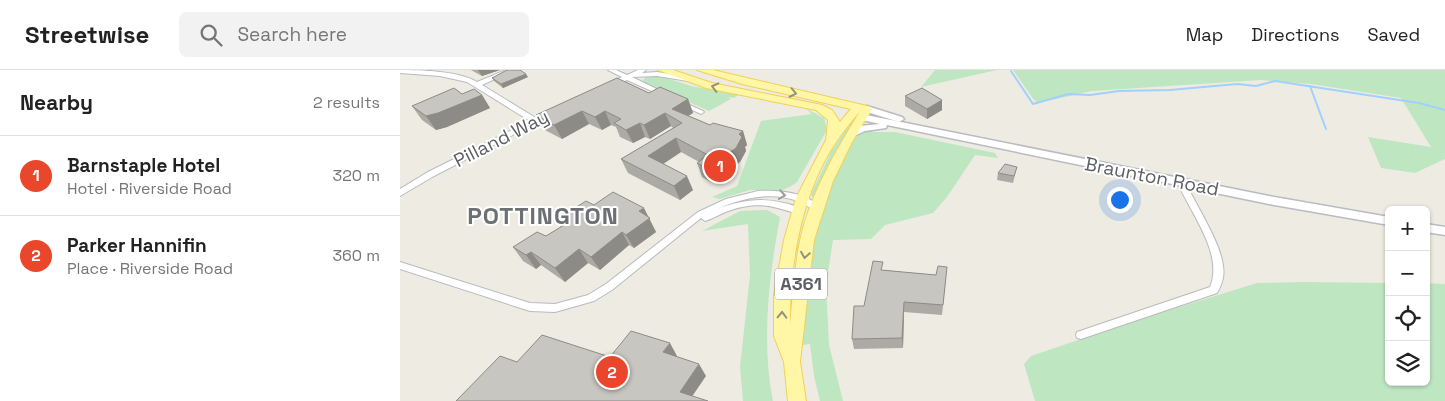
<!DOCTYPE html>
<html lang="en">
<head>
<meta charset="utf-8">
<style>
  body { margin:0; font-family:"Space Grotesk",sans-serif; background:#f2f2f2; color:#222 }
  .controls { position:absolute; right:15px; bottom:15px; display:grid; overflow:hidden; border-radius:8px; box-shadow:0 1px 4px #0004 }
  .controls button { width:45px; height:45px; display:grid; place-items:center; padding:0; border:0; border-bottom:1px solid #e0e0e0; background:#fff; color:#222; font:25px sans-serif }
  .you { position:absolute; left:719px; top:129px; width:18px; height:18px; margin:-12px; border:4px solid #fff; border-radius:50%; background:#1a73e8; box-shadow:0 0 0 8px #1a73e833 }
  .badge { display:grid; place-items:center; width:32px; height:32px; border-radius:50%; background:#ea462c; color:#fff; font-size:16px; font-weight:700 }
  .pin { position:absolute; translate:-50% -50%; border:2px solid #fff; box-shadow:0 1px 5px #0006 }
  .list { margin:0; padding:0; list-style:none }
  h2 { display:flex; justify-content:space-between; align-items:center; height:65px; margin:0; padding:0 20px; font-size:21px }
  h2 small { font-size:16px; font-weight:400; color:#767676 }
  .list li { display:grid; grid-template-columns:32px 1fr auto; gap:15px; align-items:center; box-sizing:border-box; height:80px; padding:0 20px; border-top:1px solid #e0e0e0 }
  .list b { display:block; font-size:19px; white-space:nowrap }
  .list p { margin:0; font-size:16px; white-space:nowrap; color:#767676 }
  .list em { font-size:16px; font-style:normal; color:#767676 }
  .icon { flex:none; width:28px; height:28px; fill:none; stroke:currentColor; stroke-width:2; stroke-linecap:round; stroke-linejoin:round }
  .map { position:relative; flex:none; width:1045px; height:331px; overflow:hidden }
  header { display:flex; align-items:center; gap:30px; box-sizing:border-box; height:70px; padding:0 25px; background:#fff; border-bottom:1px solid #e0e0e0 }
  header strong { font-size:24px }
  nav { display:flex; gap:28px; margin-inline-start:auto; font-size:18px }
  .search { width:350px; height:45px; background:#f2f2f2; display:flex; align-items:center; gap:12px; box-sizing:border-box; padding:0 18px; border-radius:8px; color:#767676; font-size:19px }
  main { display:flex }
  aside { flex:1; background:#fff }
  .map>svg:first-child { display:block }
</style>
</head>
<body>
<header>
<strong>Streetwise</strong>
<div class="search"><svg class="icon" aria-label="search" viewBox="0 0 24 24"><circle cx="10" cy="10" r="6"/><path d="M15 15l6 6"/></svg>Search here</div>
<nav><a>Map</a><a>Directions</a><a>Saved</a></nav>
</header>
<main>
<aside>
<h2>Nearby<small>2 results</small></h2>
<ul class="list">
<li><span class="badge">1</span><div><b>Barnstaple Hotel</b><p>Hotel · Riverside Road</p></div><em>320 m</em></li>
<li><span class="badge">2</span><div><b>Parker Hannifin</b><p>Place · Riverside Road</p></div><em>360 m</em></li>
</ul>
</aside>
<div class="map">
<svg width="1045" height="331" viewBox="0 0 1045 331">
  <rect width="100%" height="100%" fill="#eeece2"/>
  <g fill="#bee6c1">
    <polygon points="535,0 597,0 521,17"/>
    <polygon points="613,0 1045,0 1045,89 1015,103 981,98 968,67 1031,77 1001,28 911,14 861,10 692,21 638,33 634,30"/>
    <polygon points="246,6 260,6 291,16 338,25 334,28 328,27 331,29 309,41 264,21 279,22 261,20 242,12"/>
    <polygon points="405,38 424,48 427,60 397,112 393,115 383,120 350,120 320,129 312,127 337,116 361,51 412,44"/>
    <polygon points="451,52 453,52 434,84 413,128 411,124 431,82"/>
    <polygon points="468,59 473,62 495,62 595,83 598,88 575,85 547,127 533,143 485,155 471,169 433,170 426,216 429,275 443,331 420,331 414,306 410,274 402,275 411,172 429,115 453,68"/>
    <path d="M367,140L380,147C369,207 361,270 373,331H343L340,297L350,205L348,154L302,161L340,141Z"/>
    <polygon points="904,212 989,213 989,312 1026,312 1026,213 1045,214 1045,331 635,331 624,294 631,286 737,250 857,213"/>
  </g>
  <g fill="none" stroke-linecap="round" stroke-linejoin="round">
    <g stroke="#a1d0ff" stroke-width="2">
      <polyline points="611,1 633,34 668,24 690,25 719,21 770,20 837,14 856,16 875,11 1019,33 1045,40"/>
      <polyline points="910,16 926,59"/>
    </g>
    <g stroke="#b8babf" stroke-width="2">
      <g id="minor">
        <path d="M0,0C21,0 59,1 77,12L106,0H114L82,15L136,48L148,43L151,45L34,106L0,126V119L28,102L130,51L67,12L40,6L0,3Z"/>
        <polygon points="208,0 216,0 227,5 238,0 246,0 242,3 257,2 288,7 291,9 288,11 257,6 232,7 267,24 268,25 265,27 227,10 213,16 209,16 209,14 222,7"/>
        <polygon points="281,31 303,41 304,42 301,44 299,43 279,34 279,32"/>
        <path d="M781,108L785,111C796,137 828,181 823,208C822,213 820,218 817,223L681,269L677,268L676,265L677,262L810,217C824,183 790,143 777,111Z"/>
        <path d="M358,121C378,120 405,122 420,137L416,140C410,138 404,134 398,131C371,121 342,128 317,139C339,131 360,127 384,133C390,134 398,137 402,141L398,144C372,136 358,131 331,140C322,143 314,148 305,151L301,148L212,220L194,231L155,242L130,241L0,199V192L130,233L155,234L188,225L206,214L298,142L326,129Z"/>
      </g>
    </g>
    <g stroke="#b8bbc1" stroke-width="3">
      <g id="secondary">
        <polygon points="467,36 502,47 504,49 499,52 464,41 464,37"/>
        <polygon points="461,44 869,126 989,147 989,155 869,134 487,55 486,58 465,61 454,66 448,66 448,62 460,56 480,54 458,49 457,47"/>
        <polygon points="1026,154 1045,157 1045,165 1026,162"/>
      </g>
    </g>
    <g stroke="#f2d057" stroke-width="2">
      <path id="primary" d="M258,0H273L312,13L422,35L432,40L440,52L451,39L342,14L297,0H313L467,36L472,39L452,72L433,111L414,170L400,292L406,331H388L384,292L374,266V225L384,170L396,128L426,70L428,50L416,40L306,18ZM460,41C437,80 410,123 400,171C394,199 393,227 390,255C389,196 402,122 436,72C443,61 452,51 460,41Z"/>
    </g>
    <use href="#minor" fill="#fff" fill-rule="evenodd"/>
    <use href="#secondary" fill="#fff" fill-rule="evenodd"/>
    <use href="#primary" fill="#fff6a6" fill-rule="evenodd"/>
  </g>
  <g fill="#acaaa5">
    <polygon points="71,0 100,0 82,6"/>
    <polygon points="128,7 103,18 94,11 92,8"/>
    <polygon points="249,23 288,29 293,43 288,46 310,55 343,61 347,75 345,77 346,81 340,92 311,112 302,107 297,93 299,92 281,82 263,94 293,120 280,130 228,103 221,89 273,58 271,56 250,69 245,67 233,73 220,67 216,57 211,55 202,60 189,54 162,69 143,59 136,45"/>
    <polygon points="82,25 90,38 47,57 36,60 22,50 12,36"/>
    <polygon points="505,26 542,30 542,40 527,49 505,36"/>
    <polygon points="617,97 613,113 597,110 598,103"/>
    <polygon points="194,135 248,147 256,162 234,178 229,175 200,200 188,193 165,212 141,195 136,199 123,191 113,177 146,166 161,157 156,150"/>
    <polygon points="483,200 546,207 542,245 504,242 503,278 454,279 452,269 464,236"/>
  </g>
  <g fill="#8c8b86">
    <polygon points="78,0 100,0 82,6"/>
    <polygon points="126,4 128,7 103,18 101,14"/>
    <polygon points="82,25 90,38 47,57 36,60 26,46"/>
    <polygon points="288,29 293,43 279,51 272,39"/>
    <polygon points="542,30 542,40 527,49 527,39"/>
    <polygon points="182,41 189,54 162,69 154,55"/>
    <polygon points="205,41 211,55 202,60 195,47"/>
    <polygon points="265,43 271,56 250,69 244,55"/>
    <polygon points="240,53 245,67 233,73 226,60"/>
    <polygon points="343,61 347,75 345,77 346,81 340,92 311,112 307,98 339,64"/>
    <polygon points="276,68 281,82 254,100 248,86"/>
    <polygon points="287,106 293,120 280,130 274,116"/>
    <polygon points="244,138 256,162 234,178 226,165 239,141"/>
    <polygon points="222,162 229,175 200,200 191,187"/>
    <polygon points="179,179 188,193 165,212 155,198"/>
    <polygon points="131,182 141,195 136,199 126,185"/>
    <polygon points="504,232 504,242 503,278 502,268"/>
    <polygon points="270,273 277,286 270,295 263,282"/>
    <polygon points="299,294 306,306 289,331 280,322"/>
  </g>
  <g fill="#c8c6c0" stroke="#8c8b86">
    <polygon points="107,0 120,0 126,4 101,14 92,8"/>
    <polygon points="217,8 249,23 260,17 288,29 272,39 310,55 313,53 343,61 339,64 342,67 336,78 307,98 297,93 308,85 276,68 248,86 287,106 274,116 221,89 282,53 265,43 244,55 240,53 226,60 214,53 221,49 205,41 195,47 182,41 154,55 136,45"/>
    <polygon points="54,18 62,24 74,19 82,25 38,43 26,46 12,36"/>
    <polygon points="522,18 542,30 527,39 505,26"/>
    <polygon points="605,94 617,97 614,106 598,103"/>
    <polygon points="213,122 244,138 239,141 250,148 226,165 222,162 191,187 179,179 155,198 131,182 126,185 113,177 137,162 146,166 164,155 156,150 186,131 194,135"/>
    <polygon points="473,191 483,192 481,200 536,205 538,196 547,197 543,235 504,232 502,268 452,269 454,236 464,236"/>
    <polygon points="231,261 270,273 263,282 299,294 280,322 308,331 56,331 100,286 117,292 142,265 210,287"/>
  </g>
  <defs><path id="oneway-chevron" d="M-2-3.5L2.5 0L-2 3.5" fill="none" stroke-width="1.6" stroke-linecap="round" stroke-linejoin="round" transform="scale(1.25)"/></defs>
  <g stroke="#94937a">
    <use href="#oneway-chevron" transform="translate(315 17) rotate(-166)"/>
    <use href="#oneway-chevron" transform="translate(393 23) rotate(12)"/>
    <use href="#oneway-chevron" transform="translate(405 185) rotate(99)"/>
    <use href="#oneway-chevron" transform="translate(382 245) rotate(-89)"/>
  </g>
  <use stroke="#9d9ea1" href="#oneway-chevron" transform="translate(382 125) rotate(8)"/>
  <g text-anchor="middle" stroke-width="4" stroke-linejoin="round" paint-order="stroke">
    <rect fill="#fff" stroke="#8c8e92" stroke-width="1" x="375" y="198.5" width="52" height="31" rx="4"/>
    <g font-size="18" font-weight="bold" fill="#5b5e63">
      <text x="401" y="220">A361</text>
    </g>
    <g font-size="19" fill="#5b5e63" stroke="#fff">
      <text transform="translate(101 68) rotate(-27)" y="7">Pilland Way</text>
      <text transform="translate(752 106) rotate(11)" y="7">Braunton Road</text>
    </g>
    <g font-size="24" font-weight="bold" letter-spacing="1" fill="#6c7075" stroke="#fff">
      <text x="143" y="154">POTTINGTON</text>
    </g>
  </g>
</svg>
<div class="controls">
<button>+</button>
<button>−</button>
<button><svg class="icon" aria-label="locate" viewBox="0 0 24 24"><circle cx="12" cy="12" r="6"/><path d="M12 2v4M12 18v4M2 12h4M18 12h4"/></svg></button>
<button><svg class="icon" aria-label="layers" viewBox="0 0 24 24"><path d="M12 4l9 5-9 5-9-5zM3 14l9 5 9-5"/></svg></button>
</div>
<div class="you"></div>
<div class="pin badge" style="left:320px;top:96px">1</div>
<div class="pin badge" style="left:212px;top:302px">2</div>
</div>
</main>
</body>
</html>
